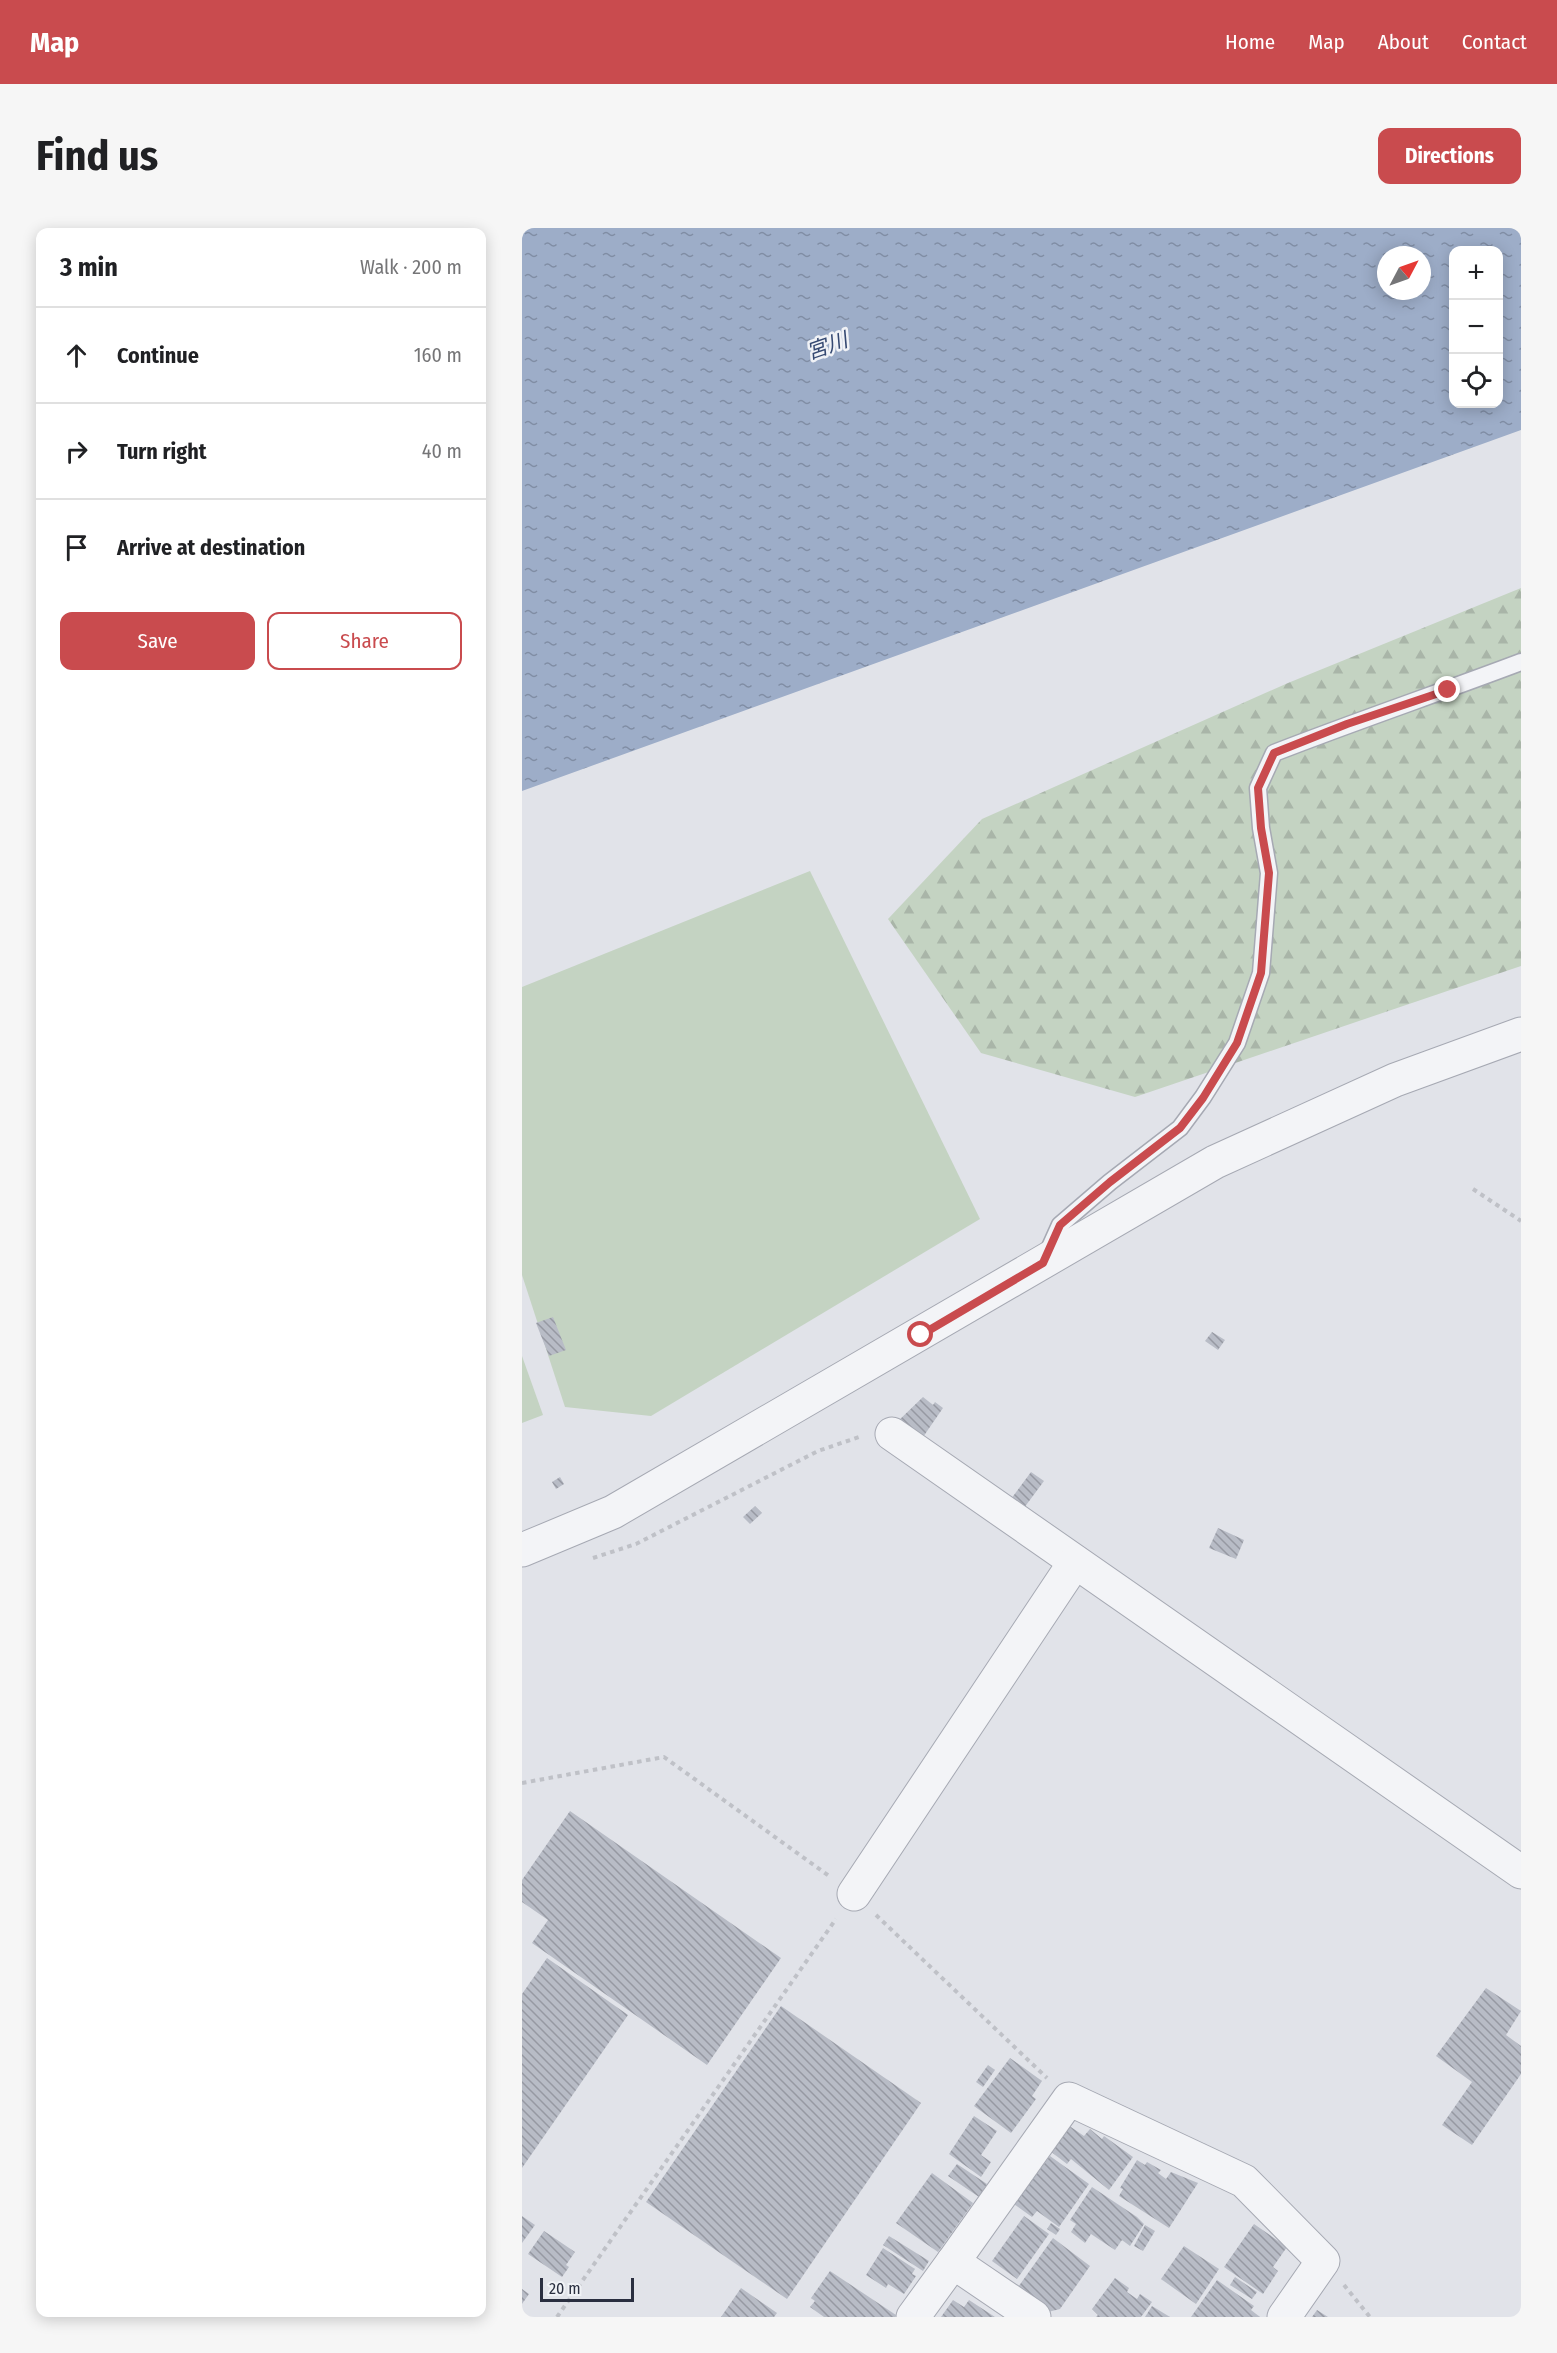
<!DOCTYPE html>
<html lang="en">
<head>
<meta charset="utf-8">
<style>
  body { margin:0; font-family:"Fira Sans Condensed","Noto Sans JP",sans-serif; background:#f6f6f6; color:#202124 }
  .controls { position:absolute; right:18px; top:18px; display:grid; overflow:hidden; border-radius:12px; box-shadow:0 3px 15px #0003 }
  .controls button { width:54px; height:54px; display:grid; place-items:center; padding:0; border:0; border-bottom:2px solid #e0e0e0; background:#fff; color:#202124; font:30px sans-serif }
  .compass { position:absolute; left:855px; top:18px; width:54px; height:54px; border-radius:50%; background:#fff; box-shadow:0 3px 15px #0003; rotate:49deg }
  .scale { position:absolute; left:18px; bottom:15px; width:94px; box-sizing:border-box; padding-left:6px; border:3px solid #2a2f40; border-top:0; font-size:16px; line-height:21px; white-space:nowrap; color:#2a2f40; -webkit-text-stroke:4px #f0f2f6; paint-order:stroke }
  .stop { position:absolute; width:18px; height:18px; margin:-14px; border:4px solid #c94b4e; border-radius:50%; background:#fff }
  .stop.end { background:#c94b4e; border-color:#fff; box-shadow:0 2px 6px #0008 }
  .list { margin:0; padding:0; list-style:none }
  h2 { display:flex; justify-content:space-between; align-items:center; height:78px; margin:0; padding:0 24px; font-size:26px }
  h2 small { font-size:20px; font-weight:400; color:#757577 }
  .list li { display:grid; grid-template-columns:39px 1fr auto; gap:18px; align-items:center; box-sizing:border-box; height:96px; padding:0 24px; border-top:2px solid #e0e0e0 }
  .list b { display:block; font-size:22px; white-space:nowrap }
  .list em { font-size:20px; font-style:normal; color:#757577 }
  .actions { display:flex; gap:12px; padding:18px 24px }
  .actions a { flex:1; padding:14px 0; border:2px solid #c94b4e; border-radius:12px; text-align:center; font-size:21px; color:#c94b4e }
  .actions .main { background:#c94b4e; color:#fff }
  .icon { flex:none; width:33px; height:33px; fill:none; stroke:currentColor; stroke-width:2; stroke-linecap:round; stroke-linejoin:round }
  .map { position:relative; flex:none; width:999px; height:2089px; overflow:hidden; border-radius:12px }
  header { display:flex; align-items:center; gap:36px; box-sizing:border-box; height:84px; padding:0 30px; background:#c94b4e; color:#fff }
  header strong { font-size:28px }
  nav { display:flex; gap:33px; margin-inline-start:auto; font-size:21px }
  .intro { display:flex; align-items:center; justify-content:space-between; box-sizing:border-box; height:144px; padding:0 36px }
  h1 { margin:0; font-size:42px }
  .button { padding:15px 27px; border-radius:12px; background:#c94b4e; color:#fff; font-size:21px; font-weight:700 }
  main { display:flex; gap:36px; padding:0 36px }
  aside { flex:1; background:#fff; border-radius:12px; box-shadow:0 3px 15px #0003 }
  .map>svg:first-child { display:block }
</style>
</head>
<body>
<header>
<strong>Map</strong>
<nav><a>Home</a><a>Map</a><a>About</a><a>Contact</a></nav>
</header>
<div class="intro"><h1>Find us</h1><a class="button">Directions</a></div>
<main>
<aside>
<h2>3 min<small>Walk · 200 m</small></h2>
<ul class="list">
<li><svg class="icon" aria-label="ahead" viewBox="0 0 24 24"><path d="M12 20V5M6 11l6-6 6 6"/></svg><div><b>Continue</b></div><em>160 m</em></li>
<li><svg class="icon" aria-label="right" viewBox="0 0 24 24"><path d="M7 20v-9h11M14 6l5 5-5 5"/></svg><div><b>Turn right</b></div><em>40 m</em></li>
<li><svg class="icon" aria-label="arrive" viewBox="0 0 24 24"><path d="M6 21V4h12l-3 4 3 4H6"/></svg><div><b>Arrive at destination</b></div></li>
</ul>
<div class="actions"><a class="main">Save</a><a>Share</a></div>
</aside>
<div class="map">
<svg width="999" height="2089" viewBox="0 0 999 2089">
  <defs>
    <pattern id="forest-firs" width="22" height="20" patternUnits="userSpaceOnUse" patternTransform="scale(1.5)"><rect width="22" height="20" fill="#c4d3c2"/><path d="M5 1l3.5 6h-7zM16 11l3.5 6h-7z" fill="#a9b5a8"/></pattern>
    <pattern id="water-ripples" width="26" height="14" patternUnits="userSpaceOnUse" patternTransform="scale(1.5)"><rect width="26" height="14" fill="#9dadc8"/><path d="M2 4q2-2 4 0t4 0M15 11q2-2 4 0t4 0" fill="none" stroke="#808da4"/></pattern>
    <pattern id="building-back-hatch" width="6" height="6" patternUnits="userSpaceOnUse" patternTransform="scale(1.5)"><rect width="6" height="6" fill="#b8bcc6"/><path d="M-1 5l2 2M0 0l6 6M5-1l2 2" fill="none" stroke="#9699a2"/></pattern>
  </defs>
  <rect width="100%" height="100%" fill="#e1e3e9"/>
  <polygon fill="url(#forest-firs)" points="999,360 999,738 613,869 459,825 366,691 460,591 766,455"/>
  <g fill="#c4d3c2">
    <polygon points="288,643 458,991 129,1188 43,1179 0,1047 0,759"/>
    <polygon points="0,1128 21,1187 0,1195"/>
  </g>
  <path fill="url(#water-ripples)" fill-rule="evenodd" d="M0,0H999V202L0,563ZM932,22H976V176H932ZM864,27H900V63H864Z"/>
  <g fill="url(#building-back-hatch)">
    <polygon points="31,1089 44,1122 27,1128 14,1095"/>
    <polygon points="690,1104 703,1112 696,1122 683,1113"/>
    <polygon points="401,1169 411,1177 413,1174 421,1180 399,1212 374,1195"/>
    <polygon points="509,1244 522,1253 502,1280 489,1271"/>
    <polygon points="38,1249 42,1256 34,1261 30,1254"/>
    <polygon points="233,1278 240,1285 228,1296 221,1289"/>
    <polygon points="696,1300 722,1312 714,1331 687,1320"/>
    <polygon points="48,1583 259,1730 185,1837 10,1715 26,1692 0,1674 0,1652"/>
    <polygon points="25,1730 106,1787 0,1940 0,1766"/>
    <polygon points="964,1760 999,1783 984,1807 999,1818 999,1846 950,1917 920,1897 950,1854 914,1828"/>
    <polygon points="259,1778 399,1875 265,2071 124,1974"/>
    <polygon points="488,1830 520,1853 510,1868 514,1871 489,1905 452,1878"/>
    <polygon points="466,1837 473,1842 461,1859 454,1854"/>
    <polygon points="452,1888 475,1903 459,1927 469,1934 459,1949 427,1926"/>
    <polygon points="546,1897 562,1908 568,1901 580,1911 582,1908 611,1929 587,1962 549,1931 545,1936 528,1923"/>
    <polygon points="528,1928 567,1956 537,1999 515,1983 510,1989 492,1976"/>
    <polygon points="615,1932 623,1937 625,1934 639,1942 636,1945 644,1951 649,1944 676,1955 647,2000 597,1968 601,1961 598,1960"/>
    <polygon points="435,1936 465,1956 457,1969 426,1948"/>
    <polygon points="410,1945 451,1975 416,2024 374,1995"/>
    <polygon points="570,1959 615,1989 622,1996 608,2018 600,2012 593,2022 569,2006 563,2015 549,2004 554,1996 548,1992"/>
    <polygon points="0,1988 13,1997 0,2015"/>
    <polygon points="502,1988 527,2006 495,2051 470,2033"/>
    <polygon points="529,1995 538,2001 534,2007 525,2001"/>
    <polygon points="732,1996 765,2019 751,2039 756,2043 741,2066 702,2039"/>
    <polygon points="623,1997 633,2003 621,2023 612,2018"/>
    <polygon points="22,2003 53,2024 44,2037 47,2039 40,2049 6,2026"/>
    <polygon points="367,2008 407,2033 401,2043 361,2017"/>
    <polygon points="531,2010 568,2038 538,2081 526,2084 494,2062"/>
    <polygon points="662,2018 697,2041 674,2076 639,2051"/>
    <polygon points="361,2020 393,2041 390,2046 394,2048 382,2066 366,2056 364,2060 344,2047"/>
    <polygon points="308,2043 374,2087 373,2089 302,2089 288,2079 293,2073 289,2070"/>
    <polygon points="713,2049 735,2064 730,2071 708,2057"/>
    <polygon points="593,2050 607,2060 605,2064 615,2071 618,2066 630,2074 619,2089 574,2089 576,2087 570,2081"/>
    <polygon points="695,2052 732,2078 729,2082 738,2089 669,2089"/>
    <polygon points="219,2060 255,2085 252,2089 199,2089"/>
    <polygon points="0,2061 7,2066 0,2076"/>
    <polygon points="431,2072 442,2079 447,2072 473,2089 419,2089"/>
    <polygon points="630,2078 648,2089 623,2089"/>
    <polygon points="795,2082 806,2089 790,2089"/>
  </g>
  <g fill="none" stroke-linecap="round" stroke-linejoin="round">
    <g stroke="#a6a9b3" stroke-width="19">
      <path id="lane" d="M525,1026L538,997L588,954L658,900L681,869L715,815L739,745L747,645L739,600L736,560L752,525C834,493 917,465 999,434"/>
    </g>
    <g stroke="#a6a9b3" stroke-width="35">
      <g id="street">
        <polyline points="370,1206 999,1644"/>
        <polyline points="0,1322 91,1284 693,934 873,852 999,806"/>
        <polyline points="332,1666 553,1334"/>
        <polyline points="391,2089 431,2034"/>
        <polyline points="512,2089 431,2034 547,1871 722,1953 801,2033 762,2089"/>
      </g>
    </g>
    <g stroke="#bfc1c7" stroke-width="4" stroke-dasharray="4.5 4.5" stroke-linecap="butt">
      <polyline points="951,961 999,993"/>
      <polyline points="71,1330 114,1316 296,1223 340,1208"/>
      <polyline points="0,1555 142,1529 307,1648"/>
      <polyline points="354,1687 525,1850"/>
      <polyline points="822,2057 848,2089"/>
      <polyline points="35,2089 314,1691"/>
    </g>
    <use href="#lane" stroke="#f3f4f7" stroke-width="16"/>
    <use href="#street" stroke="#f3f4f7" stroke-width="33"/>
  </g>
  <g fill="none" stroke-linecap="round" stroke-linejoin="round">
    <polyline stroke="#c94b4e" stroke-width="8" points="399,1107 521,1035 538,997 588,954 658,900 681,870 715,815 739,745 747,645 739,600 736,560 752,525 825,496 926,462"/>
  </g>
  <g text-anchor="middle" stroke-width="5" stroke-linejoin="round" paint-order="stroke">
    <g font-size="21" font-style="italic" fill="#354972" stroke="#f0f2f6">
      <text transform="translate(305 118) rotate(-19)" y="7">宮川</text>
    </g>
  </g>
</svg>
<div class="controls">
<button>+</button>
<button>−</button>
<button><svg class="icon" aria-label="locate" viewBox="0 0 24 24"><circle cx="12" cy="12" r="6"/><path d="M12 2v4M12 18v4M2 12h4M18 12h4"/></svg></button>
</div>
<svg class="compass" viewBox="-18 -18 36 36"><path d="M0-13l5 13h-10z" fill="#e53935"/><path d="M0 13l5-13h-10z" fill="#757577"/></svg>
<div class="scale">20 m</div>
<div class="stop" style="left:399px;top:1107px"></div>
<div class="stop end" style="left:926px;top:462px"></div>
</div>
</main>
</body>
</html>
